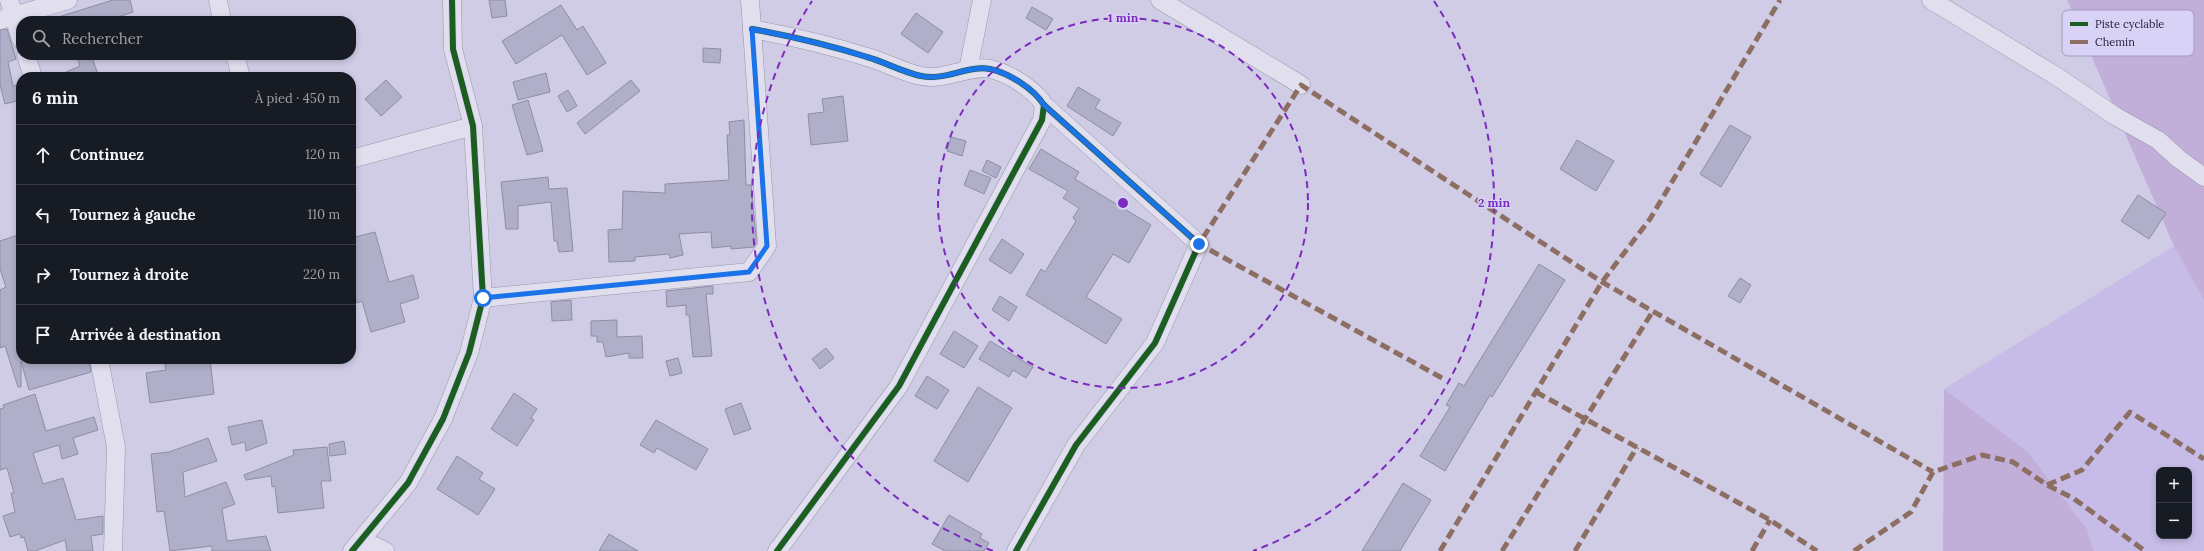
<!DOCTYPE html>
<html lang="fr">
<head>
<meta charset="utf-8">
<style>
  body { margin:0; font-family:Lora,serif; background:#242831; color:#f1f3f6 }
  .controls { position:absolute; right:12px; bottom:12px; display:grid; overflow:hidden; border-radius:8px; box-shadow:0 2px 6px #0003 }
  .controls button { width:36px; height:36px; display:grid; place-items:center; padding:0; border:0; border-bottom:1px solid #363941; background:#171b24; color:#f1f3f6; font:20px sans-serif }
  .stop { position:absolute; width:12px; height:12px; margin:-9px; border:3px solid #1a73e8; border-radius:50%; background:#fff }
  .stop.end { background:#1a73e8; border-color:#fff; box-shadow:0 1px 4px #0008 }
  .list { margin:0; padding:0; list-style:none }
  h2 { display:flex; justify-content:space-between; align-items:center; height:52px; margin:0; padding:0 16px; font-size:17px }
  h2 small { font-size:13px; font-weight:400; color:#9ea1a6 }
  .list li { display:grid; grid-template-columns:26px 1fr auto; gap:12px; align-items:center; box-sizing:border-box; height:60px; padding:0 16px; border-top:1px solid #363941 }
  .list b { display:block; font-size:15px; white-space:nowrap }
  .list em { font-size:13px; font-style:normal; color:#9ea1a6 }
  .icon { flex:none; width:22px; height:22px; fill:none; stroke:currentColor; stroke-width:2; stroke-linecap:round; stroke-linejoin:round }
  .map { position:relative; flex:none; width:2204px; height:551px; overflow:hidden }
  .search { position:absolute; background:#171b24; box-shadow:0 2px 6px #0003; left:16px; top:16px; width:340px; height:44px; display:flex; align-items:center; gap:10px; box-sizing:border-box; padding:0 14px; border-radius:16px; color:#9ea1a6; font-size:15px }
  .panel { position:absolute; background:#171b24; box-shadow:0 2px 6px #0003; left:16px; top:72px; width:340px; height:292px; border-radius:16px }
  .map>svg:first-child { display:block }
</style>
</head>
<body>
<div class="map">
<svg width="2204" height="551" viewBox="0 0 2204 551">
  <rect width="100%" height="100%" fill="#d0cce6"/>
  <path fill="#c6bce7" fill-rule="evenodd" d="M2174,246L2204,300V551H2094L2087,529L2028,452L1944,389ZM2159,470H2189V536H2159Z"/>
  <g fill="#c1aed9">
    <polygon points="2067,0 2204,0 2204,300 2174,246"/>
    <polygon points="1944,389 2028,452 2087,529 2094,551 1943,551"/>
  </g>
  <g fill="#afafca" stroke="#8d8ea6">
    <polygon points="113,0 130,0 133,12 106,21 55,21 55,18"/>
    <polygon points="489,0 505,0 507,16 492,18"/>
    <polygon points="561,5 577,30 583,26 606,63 587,75 562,35 516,64 502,41"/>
    <polygon points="1032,7 1053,19 1046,30 1026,18"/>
    <polygon points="916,13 943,32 928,53 901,34"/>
    <polygon points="7,29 16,59 8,62 13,86 21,84 21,100 5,104 0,85 0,30"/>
    <polygon points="703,48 721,49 720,63 703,62"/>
    <polygon points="76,55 91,55 99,77 54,77 80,66"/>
    <polygon points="546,73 550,92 518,100 513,82"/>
    <polygon points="386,80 402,97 381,116 365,99"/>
    <polygon points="631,80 640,91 585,134 577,123"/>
    <polygon points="1078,87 1100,100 1095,108 1121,123 1113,136 1067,106"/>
    <polygon points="568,90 577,106 567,112 558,96"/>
    <polygon points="843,96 848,141 811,145 808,114 824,112 822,99"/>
    <polygon points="528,100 543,151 527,155 512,105"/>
    <polygon points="744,120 746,185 751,185 756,236 756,243 754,247 731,249 731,246 712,248 711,232 679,234 683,255 670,258 669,254 635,257 635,261 609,262 608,230 622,229 623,191 665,193 665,184 729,180 727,135 730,135 729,122"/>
    <polygon points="1730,125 1751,137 1721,187 1700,174"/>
    <polygon points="951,137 966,141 962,156 947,151"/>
    <polygon points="1577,140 1614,161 1596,191 1560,169"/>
    <polygon points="1041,149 1079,172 1075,179 1151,225 1129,263 1113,254 1086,297 1122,319 1106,344 1026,295 1041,269 1045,272 1076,221 1073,218 1079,208 1063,198 1068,191 1029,169"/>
    <polygon points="987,160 1001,167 996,178 982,171"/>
    <polygon points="970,170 991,178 984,194 964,185"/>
    <polygon points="548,177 549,189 567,188 573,251 559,252 557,241 554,241 551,202 518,206 518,229 506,229 501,182"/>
    <polygon points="2138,195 2166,213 2149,239 2121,221"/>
    <polygon points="375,232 389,282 413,275 419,298 400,304 405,322 371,332 362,301 357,303 351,283 351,238"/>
    <polygon points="21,234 21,359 89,359 91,372 29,390 21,361 21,387 18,387 5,346 0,348 0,290 6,287 0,269 0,241"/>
    <polygon points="1002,239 1024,254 1011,274 989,260"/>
    <polygon points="1539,264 1565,280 1492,397 1490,395 1445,471 1420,456 1450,407 1446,405 1459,383 1464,386"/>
    <polygon points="1740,278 1751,285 1740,303 1728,296"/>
    <polygon points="713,286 713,294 706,294 712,356 693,357 689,315 686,315 686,305 667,307 666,291"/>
    <polygon points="1000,296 1017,307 1009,321 992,310"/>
    <polygon points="571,300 572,320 552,321 551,302"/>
    <polygon points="617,320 617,337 642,336 643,358 629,358 629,353 606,357 603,342 597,342 597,336 591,336 591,321"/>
    <polygon points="954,331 978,346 964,368 940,354"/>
    <polygon points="990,341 1033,367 1026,378 1013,370 1009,377 979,359"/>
    <polygon points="826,348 834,358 820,369 812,359"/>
    <polygon points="678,358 682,373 670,376 666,361"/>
    <polygon points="164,359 210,359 214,394 150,403 146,373 166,370"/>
    <polygon points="927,376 949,390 937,409 915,396"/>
    <polygon points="978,387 1012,408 968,482 934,461"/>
    <polygon points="514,393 537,409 531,418 534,420 517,446 491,429"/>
    <polygon points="35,394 46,431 94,417 98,430 73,438 78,454 62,459 59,445 33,453 43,484 63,478 76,520 103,516 103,534 91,536 93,551 67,551 65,540 35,551 28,551 24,537 21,538 20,534 10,537 3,516 15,512 11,493 14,493 7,468 0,470 0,409 4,408 3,405"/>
    <polygon points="741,403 751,429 734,435 725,409"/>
    <polygon points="262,420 267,443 246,451 245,442 232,445 228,427"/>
    <polygon points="656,420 708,449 696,470 657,448 654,453 640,445"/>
    <polygon points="208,438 217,461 183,472 185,497 226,482 235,504 222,509 227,541 266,536 271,551 212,551 212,546 170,551 164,511 157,512 151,454 169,452"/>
    <polygon points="344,441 346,454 330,456 329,444"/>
    <polygon points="327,447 331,481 321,481 324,508 278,513 275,486 272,487 271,476 246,480 244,475 294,455 293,450"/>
    <polygon points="457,456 483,473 479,479 495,489 478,515 437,489"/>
    <polygon points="1403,483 1431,500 1400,551 1362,551"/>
    <polygon points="949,515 982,534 980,538 989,543 984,551 945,551 932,544"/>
    <polygon points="609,534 638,551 599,551"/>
  </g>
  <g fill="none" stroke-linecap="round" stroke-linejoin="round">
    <g stroke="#9796ab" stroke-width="19">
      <g id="minor">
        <polyline points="9,0 21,39"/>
        <polyline points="218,0 222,21"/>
        <polyline points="1160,0 1301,85"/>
        <polyline points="1931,0 2056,76 2115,116 2158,140 2179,159 2204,177"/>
        <polyline points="0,20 68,0"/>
        <path d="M752,29C790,36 829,45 867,57C885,62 902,72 921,76C946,81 967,65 990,69C1009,73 1034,89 1044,105L1199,244L1155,343L1076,445L1016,551"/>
        <polyline points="26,55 33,77"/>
        <polyline points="235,55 241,77"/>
        <polyline points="968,70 982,0"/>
        <polyline points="351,159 473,126"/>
        <polyline points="483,298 749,272 767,246 750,0"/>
        <polyline points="99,359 116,447 113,551"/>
        <polyline points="361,540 385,551"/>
        <polyline points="352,551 408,483 443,419 469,353 483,298 473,126 453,49 452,0"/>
        <polyline points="777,551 899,386 1042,120 1044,105"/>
      </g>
    </g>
    <use href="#minor" stroke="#e1dfee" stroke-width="18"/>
    <g stroke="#8d6e63" stroke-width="5" stroke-dasharray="10 5" stroke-linecap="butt">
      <polyline points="1442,378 1199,244 1301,85 1602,282 1933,472"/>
      <polyline points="1536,392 1770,520 1817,551"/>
      <polyline points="2047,485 2082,470 2130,412 2204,459"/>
      <polyline points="1440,551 1602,282 1650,219 1780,0"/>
      <polyline points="1502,551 1653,311"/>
      <polyline points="1575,551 1637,447"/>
      <polyline points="1752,551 1770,520"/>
      <polyline points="1854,551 1911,512 1933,472 1982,455 2013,462 2047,485 2073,498 2145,551"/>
    </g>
    <g stroke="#d8d2f7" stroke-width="8">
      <g id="cycleway">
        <path d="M752,29C790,36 829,45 867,57C885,62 902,72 921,76C946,81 967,65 990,69C1009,73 1034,89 1044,105L1199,244L1155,343L1076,445L1016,551"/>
        <polyline points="352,551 408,483 443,419 469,353 483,298 473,126 453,49 452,0"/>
        <polyline points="777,551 899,386 1042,120 1044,105"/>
      </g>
    </g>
    <use href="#cycleway" stroke="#1b5e20" stroke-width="6"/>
  </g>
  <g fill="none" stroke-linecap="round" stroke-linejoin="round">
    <path stroke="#1a73e8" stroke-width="5" d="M483,298L749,272L767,246L752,29C790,36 829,45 867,57C885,62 902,72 921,76C946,81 967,65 990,69C1009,73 1034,89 1044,105L1199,244"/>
  </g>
  <g fill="none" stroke="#7b2cbf" stroke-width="2" stroke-dasharray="7 5">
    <circle cx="1123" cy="203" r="185"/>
    <path d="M993 551A371 371 0 0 1 812 1M1434 1A371 371 0 0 1 1253 551"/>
  </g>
  <rect x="2062" y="10" width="132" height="46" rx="6" fill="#d8d2f7" stroke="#a09cbe" stroke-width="1"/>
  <rect x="2070" y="22" width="18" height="4" fill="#1b5e20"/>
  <rect x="2070" y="40" width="18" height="4" fill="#8d6e63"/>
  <g font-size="11" fill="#1d1f3a">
    <text x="2095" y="28">Piste cyclable</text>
    <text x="2095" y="46">Chemin</text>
  </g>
  <circle cx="1123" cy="203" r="6" fill="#7b2cbf" stroke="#d8d2f7" stroke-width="2"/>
  <g font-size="12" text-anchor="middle" font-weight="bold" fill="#7b2cbf" stroke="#d8d2f7" stroke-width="3" stroke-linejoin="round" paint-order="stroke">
    <text x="1123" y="22">1 min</text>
    <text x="1494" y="207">2 min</text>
  </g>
</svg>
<div class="controls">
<button>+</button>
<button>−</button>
</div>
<div class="stop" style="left:483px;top:298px"></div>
<div class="stop end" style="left:1199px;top:244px"></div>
<div class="search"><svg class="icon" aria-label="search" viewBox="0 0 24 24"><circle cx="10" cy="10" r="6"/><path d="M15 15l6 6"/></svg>Rechercher</div>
<section class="panel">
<h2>6 min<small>À pied · 450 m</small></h2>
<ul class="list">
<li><svg class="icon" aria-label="ahead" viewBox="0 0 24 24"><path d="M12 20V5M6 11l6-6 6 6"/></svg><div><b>Continuez</b></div><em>120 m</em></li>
<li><svg class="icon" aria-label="left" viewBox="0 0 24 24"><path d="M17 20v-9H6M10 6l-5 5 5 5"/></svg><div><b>Tournez à gauche</b></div><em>110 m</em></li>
<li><svg class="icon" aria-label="right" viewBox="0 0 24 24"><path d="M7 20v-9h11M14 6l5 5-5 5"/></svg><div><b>Tournez à droite</b></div><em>220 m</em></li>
<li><svg class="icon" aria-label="arrive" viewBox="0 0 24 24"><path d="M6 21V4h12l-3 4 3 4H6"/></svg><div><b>Arrivée à destination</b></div></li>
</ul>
</section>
</div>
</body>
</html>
